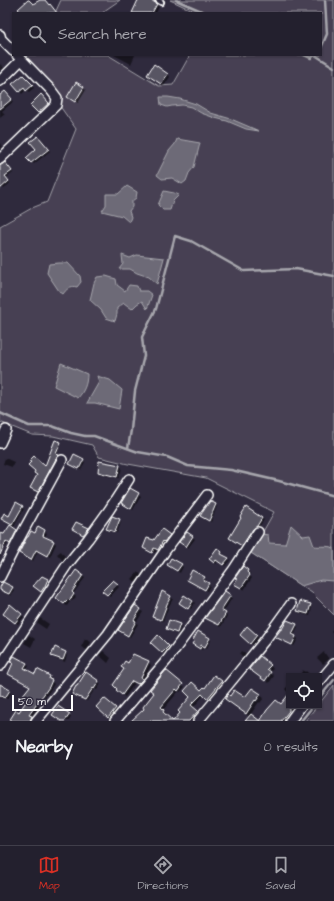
<!DOCTYPE html>
<html lang="en">
<head>
<meta charset="utf-8">
<style>
  body { margin:0; font-family:"Architects Daughter",sans-serif; background:#2f2d3a; color:#f1f3f6 }
  .controls { position:absolute; right:12px; bottom:12px; display:grid; overflow:hidden; border-radius:0px; box-shadow:0 1px 3px #0004 }
  .controls button { width:36px; height:36px; display:grid; place-items:center; padding:0; border:0; border-bottom:1px solid #403e4a; background:#23202e; color:#f1f3f6; font:20px sans-serif }
  .scale { position:absolute; left:12px; bottom:10px; width:61px; box-sizing:border-box; padding-left:4px; border:2px solid #fff; border-top:0; font-size:11px; line-height:14px; white-space:nowrap; color:#fff; -webkit-text-stroke:3px #2f2a3d; paint-order:stroke }
  .list { margin:0; padding:0; list-style:none }
  h2 { display:flex; justify-content:space-between; align-items:center; height:52px; margin:0; padding:0 16px; font-size:17px }
  h2 small { font-size:13px; font-weight:400; color:#a3a3aa }
  .icon { flex:none; width:22px; height:22px; fill:none; stroke:currentColor; stroke-width:2; stroke-linecap:round; stroke-linejoin:round }
  .map { position:relative; flex:none; width:334px; height:721px; overflow:hidden }
  .search { position:absolute; background:#23202e; box-shadow:0 1px 3px #0004; left:12px; right:12px; top:12px; height:44px; display:flex; align-items:center; gap:10px; box-sizing:border-box; padding:0 14px; border-radius:0px; color:#a3a3aa; font-size:15px }
  .sheet { height:124px; background:#23202e }
  nav { display:flex; justify-content:space-around; align-items:center; box-sizing:border-box; height:56px; border-top:1px solid #403e4a; background:#23202e; font-size:11px; color:#a3a3aa }
  nav a { display:grid; justify-items:center; gap:2px }
  nav .on { color:#d93025 }
  .map>svg:first-child { display:block }
</style>
</head>
<body>
<div class="map">
<svg width="334" height="721" viewBox="0 0 334 721">
  <rect width="100%" height="100%" fill="#2f2a3d"/>
  <filter id="ink" filterUnits="userSpaceOnUse"><feTurbulence type="fractalNoise" baseFrequency=".025" numOctaves="2"/><feDisplacementMap in="SourceGraphic" scale="8" xChannelSelector="R" yChannelSelector="G"/><feConvolveMatrix kernelMatrix="1 2 1 2 8 2 1 2 1" color-interpolation-filters="sRGB"/></filter>
  <g filter="url(#ink)">
    <g fill="#464152" stroke="#a2a0a8">
      <polygon points="61,0 120,0 104,11 104,13 55,13"/>
      <polygon points="170,0 334,0 334,615 312,593 251,553 274,512 206,478 128,464 99,457 92,445 53,436 32,435 0,422 0,226 32,208 47,202 76,129 24,55 108,55 159,86 173,85 190,55 321,55 321,13 198,13"/>
      <polygon points="334,685 334,721 305,721 317,706 319,706 319,704"/>
    </g>
    <g fill="#6d6a77" stroke="#a7a6ad">
      <polygon points="160,97 168,97 180,99 196,104 211,113 231,119 259,131 246,129 227,121 215,118 201,113 191,107 182,105 172,106 167,107 161,105"/>
      <polygon points="177,139 200,143 194,167 189,173 186,181 182,184 172,178 162,179 157,175 169,151 175,144"/>
      <polygon points="127,186 137,192 136,198 132,201 132,207 129,211 131,217 129,222 122,216 102,211 106,205 106,194 118,194"/>
      <polygon points="164,191 174,193 179,195 173,201 170,210 163,210 158,205"/>
      <polygon points="122,255 130,258 137,255 164,258 157,284 149,277 137,273 130,269 119,269 123,264"/>
      <path d="M59,263H68L80,276L81,282L77,287C70,285 67,289 63,294L59,291L47,273L49,264Z"/>
      <polygon points="106,276 116,279 117,285 125,291 129,285 137,286 139,291 147,291 152,295 147,309 142,301 137,304 132,309 124,303 117,308 117,314 115,321 106,318 101,310 90,300 94,283 97,277"/>
      <path d="M61,363L87,374C87,384 84,391 78,398L54,386Z"/>
      <polygon points="97,376 110,380 122,390 119,409 95,403 87,403 99,382"/>
      <path d="M291,525L303,536L310,535L314,546C321,547 327,545 334,548V580L333,581L321,580L301,586L251,553L262,534L268,535L269,543L285,544Z"/>
    </g>
    <g fill="#0007">
      <polygon points="139,0 148,0 156,4 159,7 156,13 133,13"/>
      <polygon points="114,55 135,55 131,64"/>
      <polygon points="0,64 4,68 0,71"/>
      <polygon points="168,74 170,77 164,86 151,77"/>
      <polygon points="23,76 34,88 29,92 26,90 22,94 14,84"/>
      <polygon points="76,83 86,90 78,103 70,99"/>
      <polygon points="7,94 13,102 2,111 5,114 0,118 0,96"/>
      <polygon points="41,96 50,106 41,115 31,105"/>
      <polygon points="39,139 50,151 34,164 28,158 37,149"/>
      <polygon points="0,143 3,147 0,149"/>
      <polygon points="5,164 13,173 6,178 10,183 4,189 0,185 0,171"/>
      <polygon points="60,442 61,444 57,455 59,457 39,492 33,489"/>
      <polygon points="5,458 14,462 12,467 3,464"/>
      <polygon points="83,460 85,462 81,470 73,466"/>
      <polygon points="100,462 120,466 122,468 119,478 101,474 99,472"/>
      <polygon points="131,489 141,496 133,510 122,503"/>
      <polygon points="215,504 217,506 211,522 203,517"/>
      <polygon points="22,507 24,509 14,527 4,521 2,519 9,517"/>
      <polygon points="247,509 264,520 244,547 233,540"/>
      <polygon points="119,520 121,522 117,533 110,531 108,529"/>
      <polygon points="38,528 47,533 45,538 54,542 56,544 50,557 38,551 33,561 20,553 36,535"/>
      <polygon points="73,529 88,529 90,531 86,537 75,531"/>
      <polygon points="16,531 18,533 12,546 8,542 6,547 4,546 0,558 0,534 5,536"/>
      <polygon points="187,533 195,539 188,548 183,544"/>
      <polygon points="169,536 171,538 167,543 166,542 161,552 157,550 155,553 144,548 154,542"/>
      <polygon points="218,550 223,554 222,555 230,560 225,566 218,561 216,564 212,560"/>
      <polygon points="61,551 66,558 63,561 57,554"/>
      <polygon points="168,565 181,565 183,567 180,573"/>
      <polygon points="243,568 250,573 249,575 252,578 244,590 238,586"/>
      <polygon points="76,572 85,578 73,594 76,597 72,601 71,600 67,606 59,600"/>
      <polygon points="138,572 144,577 138,584 132,579"/>
      <polygon points="42,577 48,581 46,587 42,592 35,586"/>
      <polygon points="204,578 206,580 205,582 210,586 207,591 190,582"/>
      <polygon points="113,581 119,587 110,597 104,591"/>
      <polygon points="12,588 14,590 11,596 2,591 0,589"/>
      <polygon points="163,592 173,599 169,606 163,621 155,618 153,616"/>
      <polygon points="230,596 232,598 223,613 227,616 221,627 209,620 207,618"/>
      <polygon points="193,601 195,603 191,609 181,603"/>
      <polygon points="310,605 312,607 310,616 300,613 298,611"/>
      <polygon points="10,606 24,617 18,624 6,616"/>
      <polygon points="135,607 143,612 136,623 138,624 130,637 121,632"/>
      <polygon points="40,618 49,624 46,629 37,623"/>
      <polygon points="179,625 181,627 179,634 169,631 167,628"/>
      <polygon points="296,625 298,627 294,636 298,639 294,646 279,639 277,637"/>
      <polygon points="247,628 259,638 253,645 243,637"/>
      <polygon points="334,628 334,635 331,632"/>
      <polygon points="29,635 35,639 31,647 24,643"/>
      <polygon points="158,637 170,648 164,654 152,643"/>
      <polygon points="85,639 91,642 87,650 81,647"/>
      <polygon points="210,639 211,640 207,648 204,646 202,650 195,646 195,641"/>
      <polygon points="103,651 111,658 108,663 99,655"/>
      <polygon points="242,651 247,654 244,658 240,654"/>
      <polygon points="324,652 329,659 323,664 317,658"/>
      <polygon points="65,653 67,655 65,662 55,658 52,656"/>
      <polygon points="11,661 26,663 29,666 26,671 35,676 49,677 52,679 51,681 54,684 51,689 31,717 34,720 33,721 10,721 19,713 28,700 31,686 11,676 9,674 14,664"/>
      <polygon points="148,662 151,665 141,686 135,683 125,697 120,693 125,670 129,665"/>
      <polygon points="270,665 273,669 270,672 274,676 269,683 254,672"/>
      <polygon points="303,670 305,672 306,671 311,676 299,676"/>
      <polygon points="166,671 185,687 180,692 179,691 163,710 166,713 164,715 172,721 133,721 146,709 156,693"/>
      <polygon points="86,673 101,684 97,690 95,689 87,701 75,696 73,694"/>
      <polygon points="214,676 224,684 210,700 204,695 193,708 200,714 193,721 174,721 201,692 205,690"/>
      <polygon points="0,685 11,693 8,699 5,698 4,699 0,697"/>
      <polygon points="289,685 289,694 285,689"/>
      <polygon points="252,689 264,698 260,703 259,702 251,714 258,721 246,721 250,717 226,699 230,697 245,699"/>
      <polygon points="289,696 289,706 294,706 289,712 291,713 285,720 285,719 283,721 261,721 281,705"/>
      <polygon points="104,699 117,711 111,718 109,718 97,707"/>
      <polygon points="69,715 71,717 69,721 62,721"/>
    </g>
    <g fill="none" stroke-linecap="round" stroke-linejoin="round">
      <g stroke="#a7a6ad" stroke-width="2.5">
        <polyline points="176,0 206,13"/>
        <polyline points="321,48 327,34 325,0"/>
        <polyline points="304,55 311,58 315,55"/>
        <polyline points="315,55 334,67"/>
        <polyline points="0,413 29,426 52,426 71,433 85,436 94,436 138,452 167,457 188,466 231,470 279,481 334,496"/>
        <polyline points="128,448 131,430 135,391 144,356 142,337 156,309 175,236 191,241 244,271 296,269 334,276"/>
        <polyline points="319,698 334,680"/>
        <polyline points="301,721 313,706"/>
      </g>
    </g>
    <g fill="#595564" stroke="#fff">
      <polygon points="28,0 29,0 33,4 40,0 45,0 49,5 50,4 57,13 22,13 18,9"/>
      <polygon points="138,0 151,0 157,4 152,13 132,13"/>
      <polygon points="154,64 168,74 161,84 147,75"/>
      <polygon points="23,75 33,85 26,91 24,88 19,92 12,84"/>
      <polygon points="76,82 84,87 75,102 67,97"/>
      <polygon points="5,91 12,99 0,109 0,95"/>
      <polygon points="41,94 49,103 38,113 30,105"/>
      <polygon points="38,136 49,149 31,163 26,158 36,149 30,142"/>
      <polygon points="5,162 12,171 5,176 9,181 0,189 0,166"/>
      <polygon points="55,440 61,442 56,454 59,455 57,457 38,492 30,488 37,475 34,473 35,471 28,465 31,462 29,461 34,456 45,466"/>
      <polygon points="74,454 84,459 79,469 69,464"/>
      <polygon points="99,461 120,465 117,477 98,472"/>
      <polygon points="130,488 139,493 131,509 121,503"/>
      <polygon points="210,501 216,504 209,521 200,516"/>
      <polygon points="16,502 23,506 12,525 1,519 4,513 9,516"/>
      <polygon points="246,507 262,518 257,526 253,529 242,546 229,538 241,518 240,517"/>
      <polygon points="112,516 120,519 115,532 106,529"/>
      <polygon points="76,522 89,528 83,535 72,529"/>
      <polygon points="10,525 17,530 10,544 6,541 0,555 0,533 4,534"/>
      <polygon points="38,526 45,530 43,536 54,541 47,556 36,550 31,560 19,553 27,537 28,537 31,531 35,533"/>
      <polygon points="162,529 170,535 164,542 163,541 158,550 154,548 152,553 143,548 147,538 154,540"/>
      <polygon points="187,532 193,536 186,547 179,542"/>
      <polygon points="217,548 222,552 221,554 229,558 223,565 216,560 214,563 209,559"/>
      <polygon points="171,558 182,564 177,571 167,565"/>
      <polygon points="243,566 248,570 247,572 250,575 241,588 234,584 237,579 235,578"/>
      <polygon points="76,570 83,575 72,592 74,594 70,600 69,599 64,604 56,598"/>
      <polygon points="192,570 205,577 203,580 209,583 205,590 187,580"/>
      <polygon points="42,576 48,579 45,586 41,592 33,586"/>
      <polygon points="113,580 118,584 107,595 102,591"/>
      <polygon points="3,582 13,587 9,594 0,590 0,587"/>
      <polygon points="162,591 171,596 167,604 161,620 152,617"/>
      <polygon points="225,591 231,595 221,610 226,613 219,625 205,618"/>
      <polygon points="184,595 193,601 188,609 179,603"/>
      <polygon points="300,601 311,604 308,614 297,611"/>
      <polygon points="10,604 22,614 15,623 3,614"/>
      <polygon points="135,605 141,609 134,620 136,621 128,636 118,630"/>
      <polygon points="169,620 180,624 177,633 166,629"/>
      <polygon points="287,620 297,624 292,634 296,636 292,645 275,637 281,629 282,629"/>
      <polygon points="247,626 257,635 250,644 240,635"/>
      <polygon points="198,631 210,638 205,647 201,645 200,649 192,644 194,641 193,640"/>
      <polygon points="158,635 169,646 162,653 151,643"/>
      <polygon points="55,647 66,652 63,660 51,656"/>
      <polygon points="133,654 149,661 141,678 143,679 138,684 132,681 122,695 116,690 117,689 113,685 124,669 121,667 125,661 128,663"/>
      <polygon points="14,656 27,663 24,668 35,674 37,669 50,676 49,679 52,680 49,687 29,715 32,716 30,721 9,721 16,710 19,712 27,700 22,696 30,686 8,674 13,663 10,662"/>
      <polygon points="260,656 271,665 267,669 271,672 265,681 249,669"/>
      <polygon points="166,670 183,684 178,691 176,689 161,707 164,710 163,712 173,721 180,713 178,711 190,697 184,691 192,682 201,690 204,687 205,688 214,675 222,681 207,699 202,694 191,705 198,711 189,721 131,721 144,709 143,707 154,693 150,690"/>
      <polygon points="86,672 99,681 94,689 93,688 85,700 72,694 76,686 77,686"/>
      <polygon points="0,684 10,690 5,698 0,695"/>
      <polygon points="252,688 261,694 256,701 255,700 246,714 225,699 228,694 230,696 234,690 245,697"/>
      <polygon points="289,694 289,711 281,721 245,721 251,714 260,721 267,710 276,700 281,704"/>
      <polygon points="104,698 116,708 108,718 96,707"/>
      <polygon points="58,706 70,714 65,721 61,721 52,715"/>
    </g>
    <g fill="none" stroke-linecap="round" stroke-linejoin="round">
      <g stroke="#fff" stroke-width="8">
        <polyline id="service" points="158,0 161,2"/>
      </g>
      <g stroke="#fff" stroke-width="12">
        <g id="minor">
          <polyline points="0,35 1,39 13,51"/>
          <polyline points="0,81 21,60"/>
          <polyline points="0,159 56,105 57,98 51,90 17,55"/>
          <polyline points="0,443 6,430"/>
          <polyline points="0,577 20,537 62,460"/>
          <polyline points="0,666 67,565 88,539 109,510 129,479"/>
          <polyline points="319,682 334,664"/>
          <polyline points="36,721 108,634 165,551 207,495"/>
          <polyline points="115,721 167,660 234,569 258,532"/>
          <polyline points="198,721 228,685 265,640 291,604"/>
          <polyline points="290,721 301,706"/>
        </g>
      </g>
      <use href="#service" stroke="#2f2a3d" stroke-width="4.5"/>
      <use href="#minor" stroke="#2f2a3d" stroke-width="9"/>
    </g>
  </g>
</svg>
<div class="controls">
<button><svg class="icon" aria-label="locate" viewBox="0 0 24 24"><circle cx="12" cy="12" r="6"/><path d="M12 2v4M12 18v4M2 12h4M18 12h4"/></svg></button>
</div>
<div class="scale">50 m</div>
<div class="search"><svg class="icon" aria-label="search" viewBox="0 0 24 24"><circle cx="10" cy="10" r="6"/><path d="M15 15l6 6"/></svg>Search here</div>
</div>
<section class="sheet">
<h2>Nearby<small>0 results</small></h2>
<ul class="list">
</ul>
</section>
<nav>
<a class="on"><svg class="icon" aria-label="map" viewBox="0 0 24 24"><path d="M3 6l6-2 6 2 6-2v14l-6 2-6-2-6 2zM9 4v14M15 6v14"/></svg>Map</a>
<a><svg class="icon" aria-label="directions" viewBox="0 0 24 24"><path d="M12 3l9 9-9 9-9-9zM9 14v-3h6M13 9l2 2-2 2"/></svg>Directions</a>
<a><svg class="icon" aria-label="saved" viewBox="0 0 24 24"><path d="M7 4h10v16l-5-4-5 4z"/></svg>Saved</a>
</nav>
</body>
</html>
